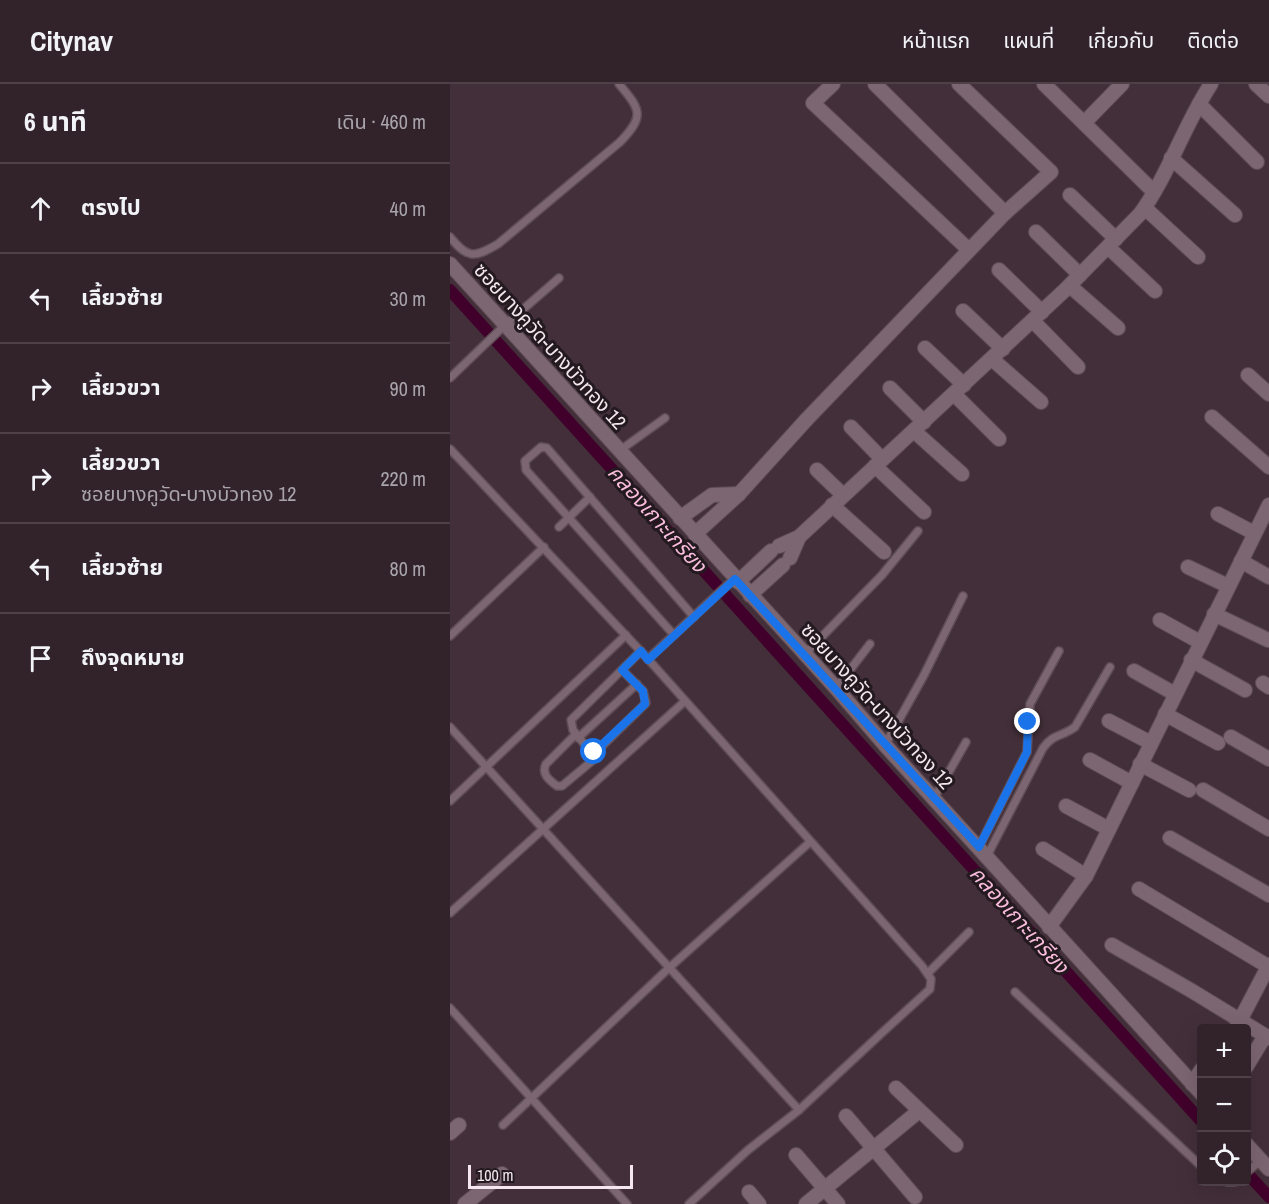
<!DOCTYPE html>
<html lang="th">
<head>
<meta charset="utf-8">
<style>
  body { margin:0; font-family:"Archivo Narrow","Noto Sans Thai",sans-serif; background:#3d2f37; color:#f1f3f6 }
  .controls { position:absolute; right:18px; bottom:18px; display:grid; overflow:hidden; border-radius:6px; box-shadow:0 6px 24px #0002 }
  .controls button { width:54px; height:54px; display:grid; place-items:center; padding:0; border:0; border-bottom:2px solid #4d4047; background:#32232b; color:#f1f3f6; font:30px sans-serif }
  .scale { position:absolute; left:18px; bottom:15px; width:165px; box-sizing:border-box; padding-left:6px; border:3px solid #f4e7ed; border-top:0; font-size:16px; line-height:21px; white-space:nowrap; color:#f4e7ed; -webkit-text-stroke:4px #231a1f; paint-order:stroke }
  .stop { position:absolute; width:18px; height:18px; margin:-14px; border:4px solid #1a73e8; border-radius:50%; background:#fff }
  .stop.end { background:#1a73e8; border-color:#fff; box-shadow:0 2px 6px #0008 }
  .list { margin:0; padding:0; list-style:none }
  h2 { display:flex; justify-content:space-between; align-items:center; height:78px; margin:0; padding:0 24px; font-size:26px }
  h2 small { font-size:20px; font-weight:400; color:#a8a4a9 }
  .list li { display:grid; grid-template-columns:39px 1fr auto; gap:18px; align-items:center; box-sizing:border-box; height:90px; padding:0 24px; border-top:2px solid #4d4047 }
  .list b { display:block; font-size:22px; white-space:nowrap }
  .list p { margin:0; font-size:20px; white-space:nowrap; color:#a8a4a9 }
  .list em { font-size:20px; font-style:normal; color:#a8a4a9 }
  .icon { flex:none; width:33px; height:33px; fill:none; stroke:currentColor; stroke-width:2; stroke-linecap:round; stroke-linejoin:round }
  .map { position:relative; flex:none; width:819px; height:1120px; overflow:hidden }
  header { display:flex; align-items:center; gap:36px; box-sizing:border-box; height:84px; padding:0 30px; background:#32232b; border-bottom:2px solid #4d4047 }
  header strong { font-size:28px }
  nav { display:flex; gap:33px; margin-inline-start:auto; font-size:21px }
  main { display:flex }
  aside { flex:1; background:#32232b }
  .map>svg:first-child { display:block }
</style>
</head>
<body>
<header>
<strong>Citynav</strong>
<nav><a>หน้าแรก</a><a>แผนที่</a><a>เกี่ยวกับ</a><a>ติดต่อ</a></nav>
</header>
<main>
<aside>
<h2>6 นาที<small>เดิน · 460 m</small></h2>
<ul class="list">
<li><svg class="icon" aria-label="ahead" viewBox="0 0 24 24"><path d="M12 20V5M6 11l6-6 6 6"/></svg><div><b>ตรงไป</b></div><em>40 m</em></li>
<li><svg class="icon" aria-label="left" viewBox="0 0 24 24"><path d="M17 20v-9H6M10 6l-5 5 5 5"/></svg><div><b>เลี้ยวซ้าย</b></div><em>30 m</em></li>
<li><svg class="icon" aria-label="right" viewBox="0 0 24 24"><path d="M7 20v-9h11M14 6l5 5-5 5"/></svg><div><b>เลี้ยวขวา</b></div><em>90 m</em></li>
<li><svg class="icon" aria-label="right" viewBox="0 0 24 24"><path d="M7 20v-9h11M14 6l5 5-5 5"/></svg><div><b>เลี้ยวขวา</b><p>ซอยบางคูวัด-บางบัวทอง 12</p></div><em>220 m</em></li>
<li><svg class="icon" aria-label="left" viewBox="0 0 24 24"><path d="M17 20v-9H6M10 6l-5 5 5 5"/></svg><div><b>เลี้ยวซ้าย</b></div><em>80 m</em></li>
<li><svg class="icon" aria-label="arrive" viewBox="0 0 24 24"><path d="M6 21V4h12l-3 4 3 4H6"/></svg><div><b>ถึงจุดหมาย</b></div></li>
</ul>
</aside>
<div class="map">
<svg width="819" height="1120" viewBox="0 0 819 1120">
  <rect width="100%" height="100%" fill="#432f39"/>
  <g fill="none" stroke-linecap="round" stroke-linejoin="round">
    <g stroke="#41002b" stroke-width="12">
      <polyline points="0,206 752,1038"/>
      <polyline points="796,1088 819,1113"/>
    </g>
    <g stroke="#5e4d55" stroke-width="10">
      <g id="service">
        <path d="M0,153C18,175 24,174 48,160L170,58C195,32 191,26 169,0"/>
        <polyline points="0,294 55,241 109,194"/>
        <polyline points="0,365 198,575 472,882 481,895 480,905 435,946 349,1026 298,1066 239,1120"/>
        <polyline points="169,367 215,334"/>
        <polyline points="109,443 140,413"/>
        <polyline points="224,551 76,386 75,377 91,363 97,364 244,533"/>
        <polyline points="0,552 94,463"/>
        <polyline points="355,570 432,491 468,447"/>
        <polyline points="198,575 285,494"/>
        <polyline points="172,586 193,607 196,619 149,665 144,667 139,666 123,646 121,636 124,633 191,567"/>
        <polyline points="386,604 420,560"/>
        <polyline points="0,643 349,1026"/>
        <path d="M126,650L96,680C91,690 99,696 107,702H112L142,677"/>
        <polyline points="128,654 187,600"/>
        <polyline points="435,661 474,591 513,512"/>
        <polyline points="484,714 516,658"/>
        <polyline points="0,717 176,551"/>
        <polyline points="529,763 577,668 580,620 609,567"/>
        <path d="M537,772L593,664C604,649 612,653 625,643L660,583"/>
        <polyline points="0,829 235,617"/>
        <polyline points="478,889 519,848"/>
        <polyline points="565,908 752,1083"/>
        <polyline points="0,924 177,1120"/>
        <polyline points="53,1041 220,883 360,758"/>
        <polyline points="796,1089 811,1076"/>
        <polyline points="777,1098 785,1098"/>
      </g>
    </g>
    <g stroke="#5e4d55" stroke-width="16">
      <g id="minor">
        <polyline points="383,0 363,19 519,166"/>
        <polyline points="425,0 555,129"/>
        <polyline points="594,0 704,108"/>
        <polyline points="806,0 819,12"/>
        <polyline points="749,20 807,78"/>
        <polyline points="634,39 672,0"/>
        <polyline points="721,74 785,131"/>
        <polyline points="620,111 666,155"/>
        <polyline points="695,124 748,173"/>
        <polyline points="586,148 630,191"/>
        <polyline points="658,163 705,207"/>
        <polyline points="0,180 386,604 435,661 752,1010"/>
        <polyline points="549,186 592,228"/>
        <polyline points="620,202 668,244"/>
        <polyline points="513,227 553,265"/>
        <polyline points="583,237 628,283"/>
        <polyline points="475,264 514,301"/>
        <polyline points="542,275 591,318"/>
        <polyline points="798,291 819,310"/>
        <polyline points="440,304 474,338"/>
        <polyline points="504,310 549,355"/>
        <polyline points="762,333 819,383"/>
        <polyline points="401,343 432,375"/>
        <polyline points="464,347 512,390"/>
        <polyline points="425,382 474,428"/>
        <polyline points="367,386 393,411"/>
        <polyline points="289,410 357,335 555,129 601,88 509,0"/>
        <polyline points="382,421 434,468"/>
        <polyline points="768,430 804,449"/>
        <polyline points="230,434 262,411 289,410 245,450"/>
        <path d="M329,462L349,453L615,206L690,130C719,90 734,41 761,0"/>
        <polyline points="340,474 349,453"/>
        <polyline points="791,477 819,493"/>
        <polyline points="738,483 778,502"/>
        <polyline points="288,498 321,467"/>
        <polyline points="300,511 333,481"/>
        <polyline points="764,530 818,556"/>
        <polyline points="710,536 750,558"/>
        <polyline points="741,576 795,606"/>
        <polyline points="684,587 725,610"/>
        <polyline points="813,599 819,603"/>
        <polyline points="715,630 768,659"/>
        <polyline points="659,637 701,659"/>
        <polyline points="781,653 819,675"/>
        <polyline points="640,676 682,699"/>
        <polyline points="690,680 739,706"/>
        <polyline points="753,706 819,745"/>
        <polyline points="616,722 659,745"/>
        <polyline points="720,754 819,811"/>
        <polyline points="593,765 636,792"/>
        <polyline points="689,805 819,883"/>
        <polyline points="599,843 636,792 819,421"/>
        <polyline points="662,861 742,907 819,954"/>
        <polyline points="786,944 819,881"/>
        <polyline points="796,983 815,952"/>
        <polyline points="742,1000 752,985"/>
        <polyline points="446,1004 506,1061"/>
        <polyline points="396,1032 465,1113"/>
        <polyline points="0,1049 9,1041"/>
        <polyline points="796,1060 819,1085"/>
        <polyline points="346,1071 388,1120"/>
        <polyline points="299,1108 309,1120"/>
        <polyline points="15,1120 52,1090"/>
        <polyline points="356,1120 469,1027"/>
      </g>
    </g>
    <use href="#service" stroke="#7c6671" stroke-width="7"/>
    <use href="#minor" stroke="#7c6671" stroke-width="14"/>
  </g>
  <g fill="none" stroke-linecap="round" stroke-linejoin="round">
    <polyline stroke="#1a73e8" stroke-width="8" points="144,668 195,620 193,607 172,586 191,567 198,576 285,495 529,763 577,668 578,638"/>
  </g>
  <g text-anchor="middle" stroke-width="6" stroke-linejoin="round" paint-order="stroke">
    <g font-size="20" fill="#f4e7ed" stroke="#231a1f">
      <text transform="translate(100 262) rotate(48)" y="7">ซอยบางคูวัด-บางบัวทอง 12</text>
      <text transform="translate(427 622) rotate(48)" y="7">ซอยบางคูวัด-บางบัวทอง 12</text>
    </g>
    <g font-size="21" font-style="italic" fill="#f9bcdc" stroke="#231a1f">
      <text transform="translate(207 435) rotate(48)" y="7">คลองเกาะเกรียง</text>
      <text transform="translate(569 836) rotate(48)" y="7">คลองเกาะเกรียง</text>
    </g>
  </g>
</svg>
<div class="controls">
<button>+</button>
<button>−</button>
<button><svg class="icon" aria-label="locate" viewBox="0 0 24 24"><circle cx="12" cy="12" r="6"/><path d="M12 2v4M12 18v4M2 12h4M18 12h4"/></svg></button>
</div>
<div class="scale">100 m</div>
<div class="stop" style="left:144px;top:668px"></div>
<div class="stop end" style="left:578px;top:638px"></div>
</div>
</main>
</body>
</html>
